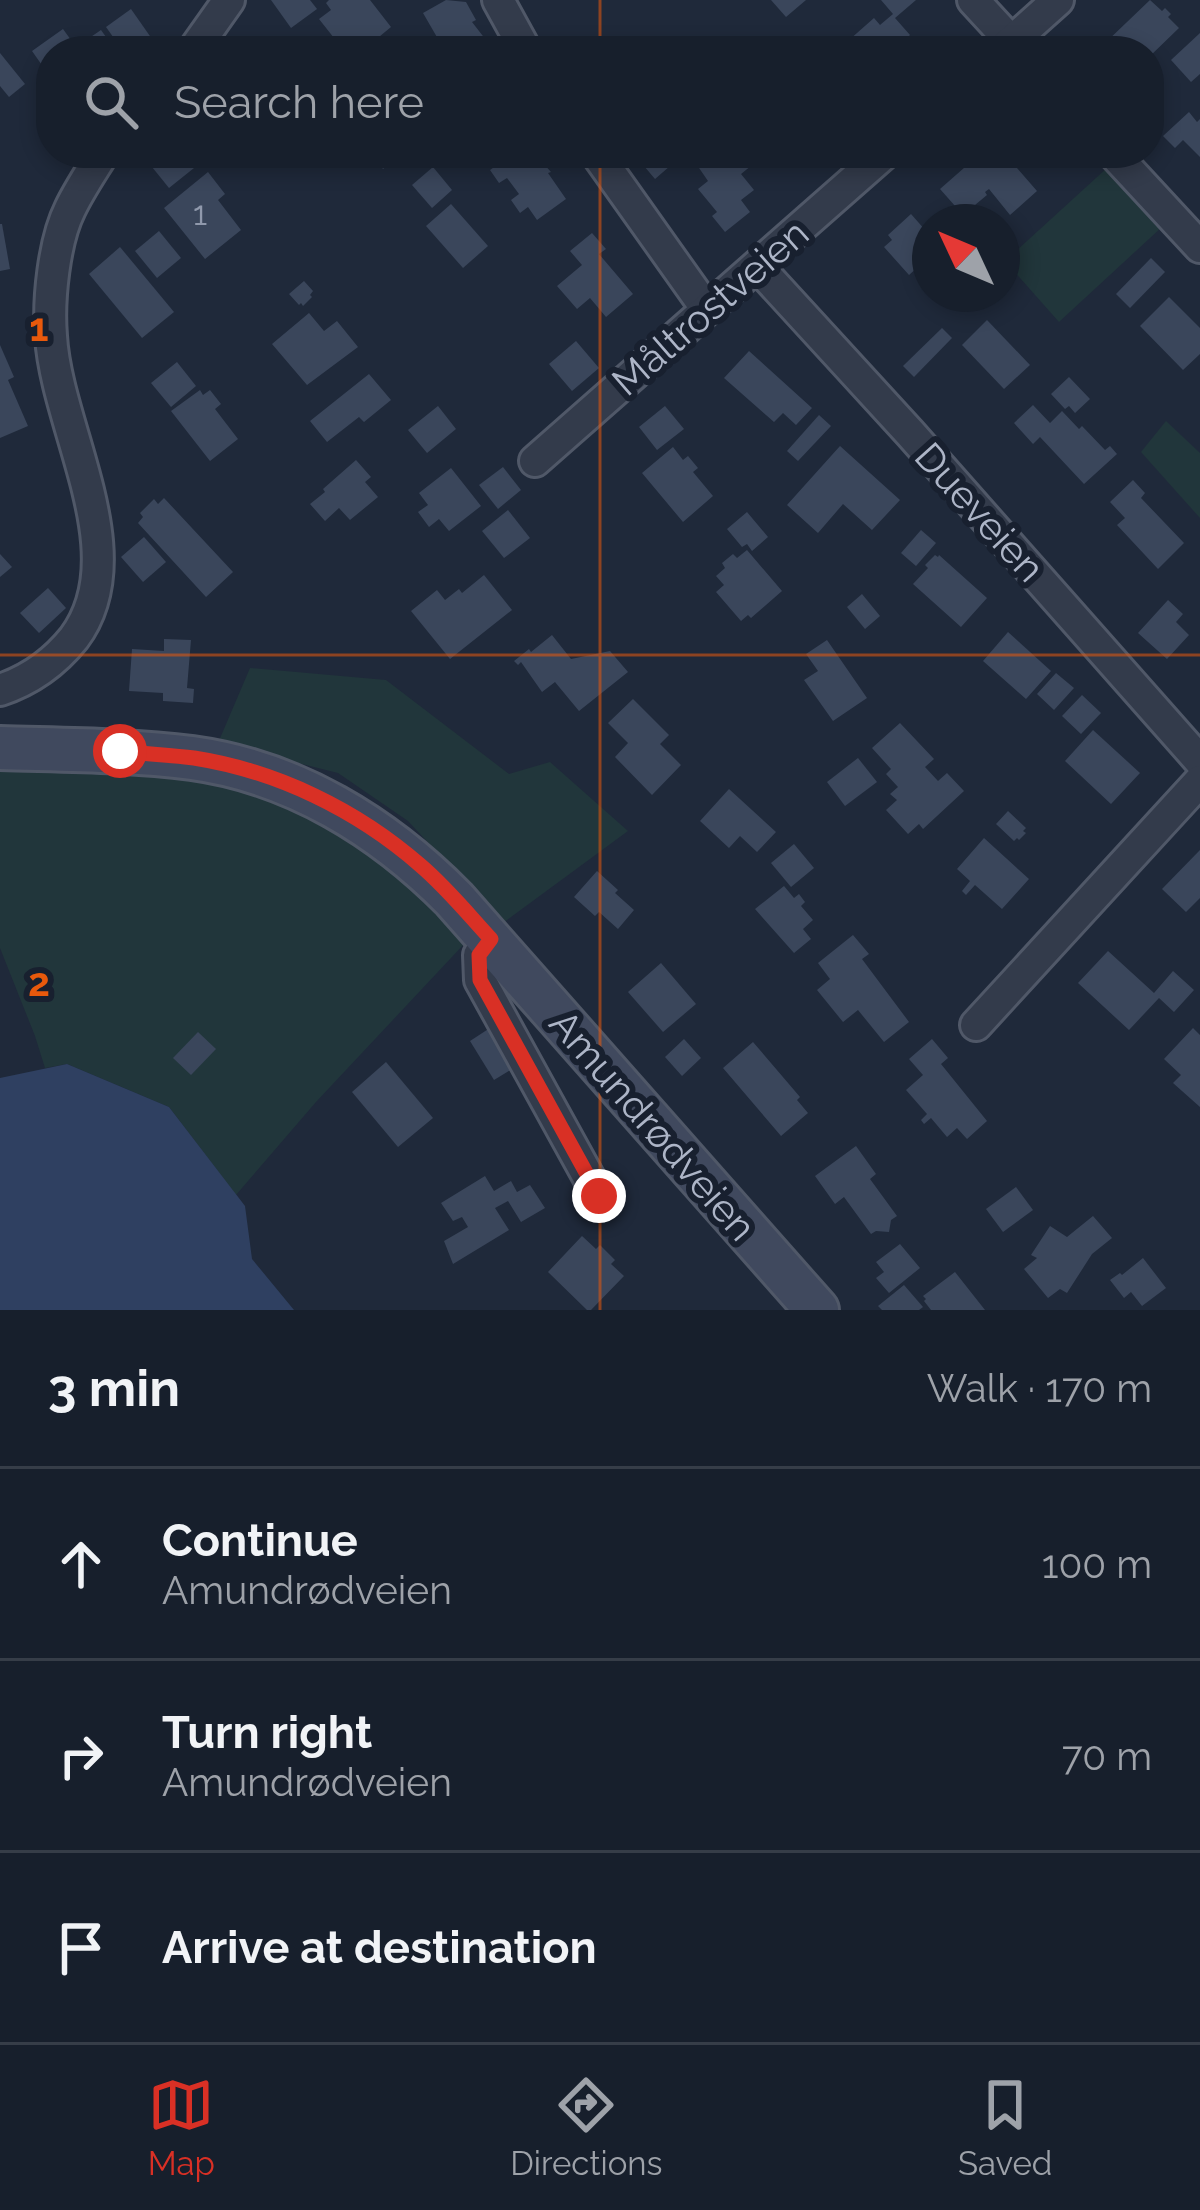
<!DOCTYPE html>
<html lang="en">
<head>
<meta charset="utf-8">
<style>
  body { margin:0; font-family:Raleway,sans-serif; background:#242c38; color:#f1f3f6 }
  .compass { position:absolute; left:912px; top:204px; width:108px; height:108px; border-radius:50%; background:#171f2c; box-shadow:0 6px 18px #0003; rotate:314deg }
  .stop { position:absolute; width:36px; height:36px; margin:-27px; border:9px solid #d93025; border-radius:50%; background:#fff }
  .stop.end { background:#d93025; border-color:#fff; box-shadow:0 3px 12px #0008 }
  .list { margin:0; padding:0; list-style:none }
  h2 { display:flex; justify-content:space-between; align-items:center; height:156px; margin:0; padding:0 48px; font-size:51px }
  h2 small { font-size:39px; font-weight:400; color:#9ea2a9 }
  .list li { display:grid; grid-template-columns:78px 1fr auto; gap:36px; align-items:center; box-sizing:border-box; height:192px; padding:0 48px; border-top:3px solid #363d48 }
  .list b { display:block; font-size:45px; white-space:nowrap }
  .list p { margin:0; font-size:39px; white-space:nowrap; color:#9ea2a9 }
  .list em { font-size:39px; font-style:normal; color:#9ea2a9 }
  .icon { flex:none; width:66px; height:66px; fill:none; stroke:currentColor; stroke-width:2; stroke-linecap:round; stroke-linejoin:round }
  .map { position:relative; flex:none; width:1200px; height:1310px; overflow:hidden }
  .search { position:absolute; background:#171f2c; box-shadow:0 6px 18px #0003; left:36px; right:36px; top:36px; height:132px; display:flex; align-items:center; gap:30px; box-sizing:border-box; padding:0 42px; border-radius:48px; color:#9ea2a9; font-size:45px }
  .sheet { height:732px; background:#171f2c }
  nav { display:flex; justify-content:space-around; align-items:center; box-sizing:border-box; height:168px; border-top:3px solid #363d48; background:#171f2c; font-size:33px; color:#9ea2a9 }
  nav a { display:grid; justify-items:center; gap:6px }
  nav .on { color:#d93025 }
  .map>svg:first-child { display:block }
</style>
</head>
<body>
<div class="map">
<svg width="1200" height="1310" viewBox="0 0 1200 1310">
  <rect width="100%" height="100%" fill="#1f293a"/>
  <g fill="#21363b">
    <polygon points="1108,167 1162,227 1059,322 1005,261"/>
    <polygon points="1166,421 1200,453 1200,518 1141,452"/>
    <polygon points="250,668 386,680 509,774 550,762 628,831 503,923 408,821 338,773 218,743"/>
    <polygon points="0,764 127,765 223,783 309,812 391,858 466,942 316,1102 236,1195 169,1107 67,1064 45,1068 35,1036 0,948"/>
  </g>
  <polygon fill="#2f4061" points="67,1064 169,1107 245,1206 252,1259 294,1310 0,1310 0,1078"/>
  <g fill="#3a465b">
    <polygon points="271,0 310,0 317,9 291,28"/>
    <polygon points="329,0 370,0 391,27 362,51 324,51 322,48 334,38 319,19 331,10 326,3"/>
    <polygon points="446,0 466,2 476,20 472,22 486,40 483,42 488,51 463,51 460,45 445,51 423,13"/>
    <polygon points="771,0 806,0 786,17"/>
    <polygon points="881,0 916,0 895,18 910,35 906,39 914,48 912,51 843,51 840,48 874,18 880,25 893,14"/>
    <polygon points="1150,0 1162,11 1165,8 1171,14 1168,17 1179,28 1149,57 1149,51 1109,51 1103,45"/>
    <polygon points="131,9 152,39 135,51 123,51 106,27"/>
    <polygon points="63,29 76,47 101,30 116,51 51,51 51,78 32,51"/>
    <polygon points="1200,33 1200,74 1191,82 1171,60"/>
    <polygon points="0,53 25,84 9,97 0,86"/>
    <polygon points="1189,112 1197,122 1200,119 1200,157 1183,140 1175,148 1163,136"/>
    <polygon points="159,153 191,153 199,164 169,188 148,162"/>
    <polygon points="371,153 404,153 383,169"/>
    <polygon points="514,153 521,163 535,154 551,172 548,173 566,199 537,220 528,207 520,213 511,200 519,194 507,178 499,183 490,170"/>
    <polygon points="633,153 691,153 680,162 677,160 655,179"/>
    <polygon points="720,153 758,153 762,157 741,174 754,190 741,200 750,212 725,232 712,216 717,212 698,189 708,181 697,165 710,154 714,158"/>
    <polygon points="981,153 1035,153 1017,168 1037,191 1010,215 989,189 985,192 987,195 963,215 940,189"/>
    <polygon points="433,167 452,190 432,208 412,185"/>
    <polygon points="208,172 225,194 218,200 241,230 205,259 164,208"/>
    <polygon points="451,204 488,246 463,268 426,226"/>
    <polygon points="911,214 926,231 930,228 930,256 909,275 884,247 892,240 888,235"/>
    <polygon points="0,224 2,224 10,269 0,271"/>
    <polygon points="159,231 181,258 157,278 135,251"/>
    <polygon points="592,233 606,249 599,254 633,294 606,317 590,298 577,309 557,286 582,265 570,251"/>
    <polygon points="120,247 174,312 142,338 89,274"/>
    <polygon points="1151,258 1165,272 1130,308 1116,294"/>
    <polygon points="304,281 313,291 310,295 312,297 303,306 301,303 299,305 289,294"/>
    <polygon points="1169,297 1200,328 1200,354 1183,370 1140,326"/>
    <polygon points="309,313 324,331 337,321 358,347 307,385 272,344"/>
    <polygon points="987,320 1030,365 1004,389 962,345"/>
    <polygon points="942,328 952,338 914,377 903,366"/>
    <polygon points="576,341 599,368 572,391 549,364"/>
    <polygon points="0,345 14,377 8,380 28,426 0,438"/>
    <polygon points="749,351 812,408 796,425 783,413 774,422 724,378"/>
    <polygon points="177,362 196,386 171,407 151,383"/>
    <polygon points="369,374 391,400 364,422 359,417 327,442 310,421"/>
    <polygon points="1069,377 1090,399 1075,413 1069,406 1065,409 1051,394"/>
    <polygon points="200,390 203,395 210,390 221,404 215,409 238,439 210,461 171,411"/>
    <polygon points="1033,405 1050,423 1062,411 1079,429 1082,426 1105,450 1110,446 1117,454 1084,484 1040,437 1033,444 1014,423"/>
    <polygon points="438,406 456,429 427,453 408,430"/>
    <polygon points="665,406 684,429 657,450 639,427"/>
    <polygon points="819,415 831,426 798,461 787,451"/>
    <polygon points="840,446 900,500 872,530 843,504 818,533 787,505"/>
    <polygon points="673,447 683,460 688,456 698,468 693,472 713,496 683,522 642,473"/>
    <polygon points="356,460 371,477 365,482 378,497 350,520 339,508 325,521 310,504 325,492 323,489"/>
    <polygon points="503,467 521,490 498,509 479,485"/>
    <polygon points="451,468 481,506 449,531 439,519 429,527 418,512 428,505 419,493"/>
    <polygon points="1133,480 1145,493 1141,498 1184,543 1158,569 1117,525 1125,518 1110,502"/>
    <polygon points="164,498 233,572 206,597 138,523 143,517 140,513 154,499 158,504"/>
    <polygon points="508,510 530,538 504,558 482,531"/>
    <polygon points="747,512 768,537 752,551 747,544 742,547 727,529"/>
    <polygon points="921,530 936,543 916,566 901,553"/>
    <polygon points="144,537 166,562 143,582 121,557"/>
    <polygon points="747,550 782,591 751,618 748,615 741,621 716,592 724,585 716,576 725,568 722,563 733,554 737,558"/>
    <polygon points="0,554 12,567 0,577"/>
    <polygon points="935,555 938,557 939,555 987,598 961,627 913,584 928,568 925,565"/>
    <polygon points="484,575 512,610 450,659 411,611 437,590 445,600 459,589 462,593"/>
    <polygon points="48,588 66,608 39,633 20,613"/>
    <polygon points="862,594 880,616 865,629 847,607"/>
    <polygon points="1168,600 1183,614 1176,622 1189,635 1167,659 1138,633"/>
    <polygon points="1008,632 1051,671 1026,699 983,661"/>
    <polygon points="552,635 571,659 610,651 628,672 579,711 555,682 542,692 521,662 518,665 514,661 529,649 531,652"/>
    <polygon points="164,639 191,640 187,688 194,689 193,703 163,701 163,693 129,691 132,649 164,651"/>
    <polygon points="827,640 867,698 833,721 804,680 818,671 806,654"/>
    <polygon points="1056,673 1074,688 1054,710 1037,694"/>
    <polygon points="1082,695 1101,713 1081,734 1062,716"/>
    <polygon points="633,699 669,735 660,744 681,765 652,795 615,757 628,743 608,723"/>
    <polygon points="900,723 934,759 925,767 938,781 947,773 964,791 923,829 919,824 908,834 886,810 897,800 890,794 898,787 886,774 891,769 872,748"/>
    <polygon points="1093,730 1140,773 1111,804 1065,761"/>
    <polygon points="858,758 877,782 845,806 827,782"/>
    <polygon points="729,789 776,832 757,852 740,836 729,848 700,821"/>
    <polygon points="1008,811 1026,828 1023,831 1026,833 1019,840 1017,838 1014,841 996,824"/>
    <polygon points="984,838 1029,879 1002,909 975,885 966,895 962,891 970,881 957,869"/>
    <polygon points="794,844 814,868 791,887 771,863"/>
    <polygon points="1200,850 1200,898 1186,912 1162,889"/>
    <polygon points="597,871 618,890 615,893 634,910 618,929 599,912 595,916 574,897"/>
    <polygon points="784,886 794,898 799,894 805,902 801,906 813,920 803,929 811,939 794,953 755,909"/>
    <polygon points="853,935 869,954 862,959 909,1022 884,1042 858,1010 843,1022 817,990 830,979 818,963"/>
    <polygon points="1108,951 1154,993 1173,971 1194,990 1174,1012 1159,998 1129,1030 1078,983"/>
    <polygon points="661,963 696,1004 663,1032 628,992"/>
    <polygon points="493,1026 517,1066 494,1080 470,1041"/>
    <polygon points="1193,1028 1200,1035 1200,1107 1173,1083 1181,1075 1164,1059"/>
    <polygon points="198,1032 216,1049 191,1075 173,1058"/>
    <polygon points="684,1039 701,1058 682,1076 665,1057"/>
    <polygon points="932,1039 948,1058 941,1064 987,1121 967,1139 957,1128 947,1137 931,1118 924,1124 921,1120 927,1114 906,1090 923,1075 909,1059"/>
    <polygon points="753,1042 800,1097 797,1100 808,1113 781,1136 723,1068"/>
    <polygon points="386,1062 433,1118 398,1147 352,1092"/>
    <polygon points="856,1146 876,1174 870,1179 897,1216 891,1220 889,1232 876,1231 871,1234 844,1197 835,1204 815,1176"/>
    <polygon points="485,1176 494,1191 511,1181 517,1192 530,1185 545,1208 521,1222 508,1201 495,1208 509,1230 453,1264 444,1241 468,1227 462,1217 453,1221 441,1203"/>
    <polygon points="1016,1187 1033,1210 1003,1232 986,1209"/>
    <polygon points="1093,1216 1112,1238 1092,1254 1067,1293 1060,1289 1048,1298 1024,1269 1037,1258 1031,1255 1050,1226 1067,1237"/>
    <polygon points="582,1236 596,1249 600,1245 615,1260 611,1264 624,1276 591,1310 587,1310 548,1272"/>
    <polygon points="900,1244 920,1268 889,1293 876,1278 884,1272 876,1262"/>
    <polygon points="1143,1258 1166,1288 1142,1306 1131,1292 1124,1298 1110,1280 1120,1273 1122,1275"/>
    <polygon points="955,1272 985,1310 931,1310 924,1301 926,1299 923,1296"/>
    <polygon points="904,1285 923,1307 919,1310 882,1310 878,1306"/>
  </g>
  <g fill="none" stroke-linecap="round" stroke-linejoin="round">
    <g stroke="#505868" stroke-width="36">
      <g id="minor">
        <polyline points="498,0 526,51"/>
        <polyline points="973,0 1020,51"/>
        <polyline points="193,51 229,0"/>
        <polyline points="1001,51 1058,0"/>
        <polyline points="596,153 706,308"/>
        <polyline points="1113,153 1200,247"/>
        <polyline points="757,266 910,433 1200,761"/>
        <polyline points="535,461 885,153"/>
        <path d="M0,690C30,680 54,663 74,638C137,554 56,428 51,336C48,300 54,241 70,209C79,190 92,171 103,153"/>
        <polyline points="491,939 479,955 480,980 599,1196"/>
        <polyline points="976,1025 1200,781"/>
      </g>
    </g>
    <g stroke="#505868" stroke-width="48">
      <path id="secondary" d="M0,748C64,750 129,750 192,758C294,772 383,827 454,899L817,1310"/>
    </g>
    <use href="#minor" stroke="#333b4b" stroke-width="30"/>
    <use href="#secondary" stroke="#40495e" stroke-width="42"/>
  </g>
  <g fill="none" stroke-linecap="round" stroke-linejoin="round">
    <path stroke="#d93025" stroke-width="15" d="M120,751C144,754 170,755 194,758C277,771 357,810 420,865C446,887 468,914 491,939L479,955L480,980L599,1196"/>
  </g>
  <path fill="none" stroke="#e8590c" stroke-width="3" stroke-opacity="0.55" d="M600,0V51M600,153V1310M0,655H1200"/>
  <g text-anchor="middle" stroke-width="12" stroke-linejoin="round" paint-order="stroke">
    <g font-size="33" fill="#9099ac">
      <text x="200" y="225">1</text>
    </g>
    <g font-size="39" fill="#adb5c7" stroke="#18202f">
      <text transform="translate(710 307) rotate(-41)" y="14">Måltrostveien</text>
      <text transform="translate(980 512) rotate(48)" y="14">Dueveien</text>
      <text transform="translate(653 1125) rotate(49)" y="14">Amundrødveien</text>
    </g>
  </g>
  <g font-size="39" text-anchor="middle" font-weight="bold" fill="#e8590c" stroke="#18202f" stroke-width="12" stroke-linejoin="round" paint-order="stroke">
    <text x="39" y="341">1</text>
    <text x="39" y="996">2</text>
  </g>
</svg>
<svg class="compass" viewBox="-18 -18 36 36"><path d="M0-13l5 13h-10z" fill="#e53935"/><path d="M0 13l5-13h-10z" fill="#9ea2a9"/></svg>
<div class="stop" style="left:120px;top:751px"></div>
<div class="stop end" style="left:599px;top:1196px"></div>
<div class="search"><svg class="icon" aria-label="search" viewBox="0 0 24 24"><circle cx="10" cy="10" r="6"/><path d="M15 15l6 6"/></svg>Search here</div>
</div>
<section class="sheet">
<h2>3 min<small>Walk · 170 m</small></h2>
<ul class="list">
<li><svg class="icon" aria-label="ahead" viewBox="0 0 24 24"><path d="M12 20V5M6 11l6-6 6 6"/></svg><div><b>Continue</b><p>Amundrødveien</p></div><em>100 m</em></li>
<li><svg class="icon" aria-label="right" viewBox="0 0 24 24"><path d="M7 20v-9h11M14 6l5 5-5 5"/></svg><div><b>Turn right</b><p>Amundrødveien</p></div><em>70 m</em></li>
<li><svg class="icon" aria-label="arrive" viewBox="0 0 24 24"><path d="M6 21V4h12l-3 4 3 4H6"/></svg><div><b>Arrive at destination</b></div></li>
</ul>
</section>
<nav>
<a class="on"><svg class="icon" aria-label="map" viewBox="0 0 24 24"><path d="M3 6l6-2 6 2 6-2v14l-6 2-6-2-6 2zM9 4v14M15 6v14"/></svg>Map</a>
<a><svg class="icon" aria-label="directions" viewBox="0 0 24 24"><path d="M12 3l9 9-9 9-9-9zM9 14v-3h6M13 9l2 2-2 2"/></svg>Directions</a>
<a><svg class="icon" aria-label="saved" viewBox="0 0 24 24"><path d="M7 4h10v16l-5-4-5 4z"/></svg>Saved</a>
</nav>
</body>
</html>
